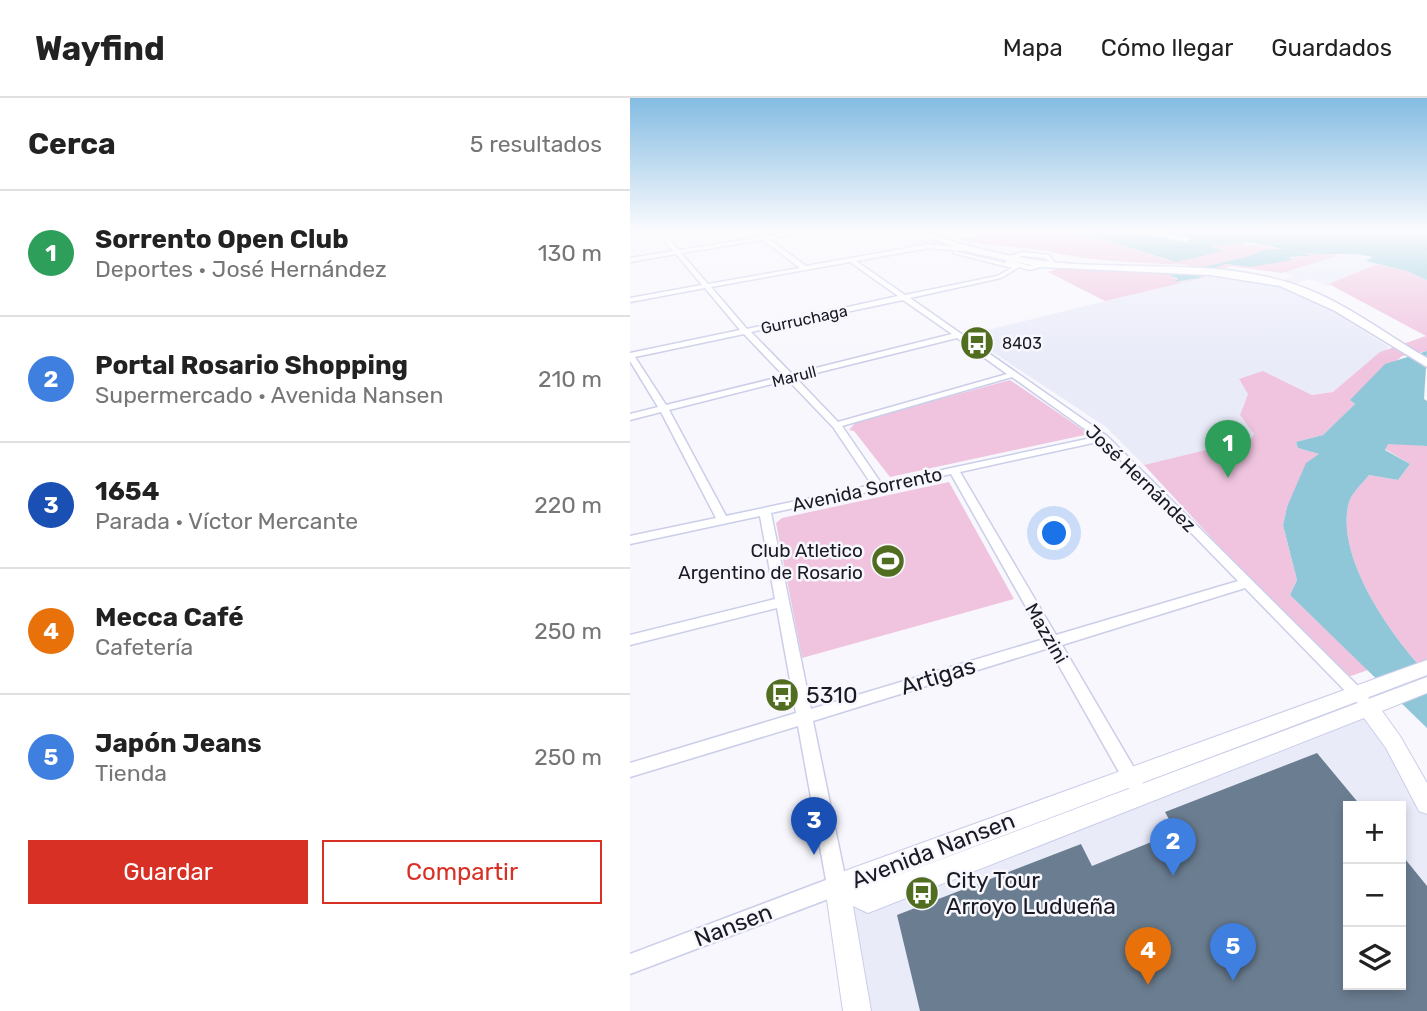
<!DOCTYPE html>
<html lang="es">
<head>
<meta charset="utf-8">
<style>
  body { margin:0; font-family:Rubik,sans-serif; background:#f2f2f2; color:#222 }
  .controls { position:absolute; right:21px; bottom:21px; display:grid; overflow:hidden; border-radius:0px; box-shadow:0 4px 10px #0003 }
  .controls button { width:63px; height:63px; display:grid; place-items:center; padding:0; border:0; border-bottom:2px solid #e0e0e0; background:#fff; color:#222; font:35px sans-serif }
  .you { position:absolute; left:425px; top:436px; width:24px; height:24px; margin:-18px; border:5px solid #fff; border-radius:50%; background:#1a73e8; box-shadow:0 0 0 10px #1a73e833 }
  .badge { display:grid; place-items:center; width:46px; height:46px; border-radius:50%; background:#d93025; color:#fff; font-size:23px; font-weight:700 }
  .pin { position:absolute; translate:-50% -58px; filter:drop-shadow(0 2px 4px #0008) }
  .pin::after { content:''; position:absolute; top:37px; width:24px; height:21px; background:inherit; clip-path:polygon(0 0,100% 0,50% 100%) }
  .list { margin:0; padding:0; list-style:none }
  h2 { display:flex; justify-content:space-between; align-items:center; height:91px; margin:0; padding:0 28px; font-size:30px }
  h2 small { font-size:23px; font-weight:400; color:#767676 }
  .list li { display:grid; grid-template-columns:46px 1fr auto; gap:21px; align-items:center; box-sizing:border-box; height:126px; padding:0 28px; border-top:2px solid #e0e0e0 }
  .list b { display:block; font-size:26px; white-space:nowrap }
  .list p { margin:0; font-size:23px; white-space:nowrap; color:#767676 }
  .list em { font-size:23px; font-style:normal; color:#767676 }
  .actions { display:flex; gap:14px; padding:21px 28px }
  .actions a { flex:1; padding:16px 0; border:2px solid #d93025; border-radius:0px; text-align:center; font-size:24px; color:#d93025 }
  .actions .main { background:#d93025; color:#fff }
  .icon { flex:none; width:38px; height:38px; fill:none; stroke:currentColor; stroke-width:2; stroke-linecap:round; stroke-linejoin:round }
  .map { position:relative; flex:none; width:797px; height:913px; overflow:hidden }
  header { display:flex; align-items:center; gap:42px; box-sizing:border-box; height:98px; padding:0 35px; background:#fff; border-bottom:2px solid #e0e0e0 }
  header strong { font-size:33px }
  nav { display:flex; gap:38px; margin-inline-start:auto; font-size:24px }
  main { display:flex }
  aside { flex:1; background:#fff }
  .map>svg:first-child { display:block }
</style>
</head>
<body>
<header>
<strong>Wayfind</strong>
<nav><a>Mapa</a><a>Cómo llegar</a><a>Guardados</a></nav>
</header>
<main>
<aside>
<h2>Cerca<small>5 resultados</small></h2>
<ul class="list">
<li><span class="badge" style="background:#2e9e5b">1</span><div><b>Sorrento Open Club</b><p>Deportes · José Hernández</p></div><em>130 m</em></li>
<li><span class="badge" style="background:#3f7fe0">2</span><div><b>Portal Rosario Shopping</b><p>Supermercado · Avenida Nansen</p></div><em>210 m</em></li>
<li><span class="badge" style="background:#1a4fb4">3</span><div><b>1654</b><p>Parada · Víctor Mercante</p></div><em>220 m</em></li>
<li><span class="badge" style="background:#e8710a">4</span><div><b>Mecca Café</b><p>Cafetería</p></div><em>250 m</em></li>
<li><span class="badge" style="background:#3f7fe0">5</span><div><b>Japón Jeans</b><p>Tienda</p></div><em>250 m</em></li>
</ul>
<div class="actions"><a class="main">Guardar</a><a>Compartir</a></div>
</aside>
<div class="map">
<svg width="797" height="913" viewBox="0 0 797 913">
  <rect width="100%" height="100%" fill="#f7f7fd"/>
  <g fill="#e9ebf9" fill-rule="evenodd">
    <polygon points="718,153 744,160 737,163 747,166 697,188 680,181 656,190 706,215 759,249 703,294 682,297 633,273 609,282 619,296 612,309 624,336 621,341 514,367 476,329 337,237 581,177 641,186 664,178 653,175"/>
    <path d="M738,609L797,706V913H227L207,788L239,802ZM718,708H771V887H718Z"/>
  </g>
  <g fill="#f0c4df">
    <path d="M387,132H441L538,162L592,152L579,148L605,145L601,144L654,151H636L617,159L541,177L549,184L570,180L568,177L596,166L620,169L657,160L676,159L667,154L709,157L652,175L601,168L572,180L475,203L418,174L429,170L532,175L559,167C512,165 467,164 421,154C391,148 361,150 331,141Z"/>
    <polygon points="747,166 777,173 797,182 797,253 772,258 720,302 725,306 693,337 666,344 668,350 689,356 657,409 653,427 667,482 660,497 738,572 718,579 616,477 514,367 621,341 624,336 610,317 618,296 609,281 633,273 682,297 703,294 750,254 796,238 699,186"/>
    <polygon points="380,282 459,336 260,379 224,333 219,332 226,324"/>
    <path d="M758,345L797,348V576C762,539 707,462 718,408C720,396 732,386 739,377L768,382L780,366L755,351Z"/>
    <polygon points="319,384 384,501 172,560 146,425 152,420"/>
  </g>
  <g fill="#8fc7d9">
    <path d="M441,132H493L556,144L561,141L523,132H797V182L777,173L736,163L743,159C719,153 697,159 670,154L681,158L659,159L662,162L620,169L596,166L569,176L570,180L544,184L548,181L540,177L616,159L636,151H654L615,144L611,145L618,146L585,147L581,148L593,153L546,164Z"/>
    <path d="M797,253L794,301L797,303V348L758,346L755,352L780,366L768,382L739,377C732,386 720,396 718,408C707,462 762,539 797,576V630L660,497L667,482L653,427L657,409L676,365L689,356L668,350L666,344L693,337L725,306L720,302L755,266Z"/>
  </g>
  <polygon fill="#6b7e91" points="687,655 731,708 718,708 718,887 771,887 771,756 797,788 797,913 290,913 267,817 451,746 462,768 546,734 535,714"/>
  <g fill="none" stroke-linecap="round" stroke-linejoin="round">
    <g stroke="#cbcee9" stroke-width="3">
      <g id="minor">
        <path d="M26,132H31L49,152L130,139L122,132H128L136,138L171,132H185L139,141L176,168L299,146L336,150L334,153L299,150L226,163L275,197L367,178L382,170L323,155V153L375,165L379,158L393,154L419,157L425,165L400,172L389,169L371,180L280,200L477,338L736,596L739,600L736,604L731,606L726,604L615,490L432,547L510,680L513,685L510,690L504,693L498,690L419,550L183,623L217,788L214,795L0,876V856L196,782L168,628L0,679V665L166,615L147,510L0,547V537L145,501L130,418L0,446V438L86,420L31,314L0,322V316L28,309L0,263V255L110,232L75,190L0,204V200L72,187L46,156L0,164V160L43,153ZM133,142L170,170L78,186L51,155ZM393,158L415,160L419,163L400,168L382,163L383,160ZM220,164L268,198L117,231L81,189ZM273,202L322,236L162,276L121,234ZM114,236L154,278L36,307L5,259ZM327,240L377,276L208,324L166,280ZM382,279L466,339L251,385L212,328ZM158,282L203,329L242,387L96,418L39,312ZM472,343L608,483L426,537L330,374ZM321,376L414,541L181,611L141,415Z"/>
        <polygon points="264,132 272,132 305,144 300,145"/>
      </g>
    </g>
    <g stroke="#cbcee9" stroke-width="2">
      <polygon id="tertiary" points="797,562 797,577 237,789 797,579 797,595 752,613 770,638 797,685 797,716 789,713 756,650 734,620 238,815 223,808 241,913 213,913 195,788 198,779"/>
    </g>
    <g stroke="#cbcee9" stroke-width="3">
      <path id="secondary" d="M277,132C295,132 311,140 328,145C356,153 384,159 412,163C499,174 593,158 677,191C720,208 757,237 797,260V269L705,213L650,188L580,177L412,169L343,155Z"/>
    </g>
    <use href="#minor" fill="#fff" fill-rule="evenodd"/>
    <use href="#tertiary" fill="#fff" fill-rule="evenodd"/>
    <use href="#secondary" fill="#fff" fill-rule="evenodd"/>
  </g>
  <linearGradient id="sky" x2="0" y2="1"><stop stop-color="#84bce2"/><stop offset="0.51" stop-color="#fbfbfe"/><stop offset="1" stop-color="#fbfbfe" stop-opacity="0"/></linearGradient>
  <rect width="797" height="260" fill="url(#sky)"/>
  <defs>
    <g id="bus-disc" transform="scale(1.75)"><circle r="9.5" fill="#516d20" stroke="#f7f7fd"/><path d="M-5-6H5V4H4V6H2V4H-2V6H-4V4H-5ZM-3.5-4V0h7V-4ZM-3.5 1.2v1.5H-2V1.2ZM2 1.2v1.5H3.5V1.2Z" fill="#fff"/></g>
    <g id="stadium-disc" transform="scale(1.75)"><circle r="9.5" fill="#516d20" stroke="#f7f7fd"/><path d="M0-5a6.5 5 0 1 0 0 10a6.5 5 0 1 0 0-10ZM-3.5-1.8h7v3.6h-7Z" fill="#fff"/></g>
  </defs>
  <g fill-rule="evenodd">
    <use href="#bus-disc" x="347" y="245"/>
    <use href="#stadium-disc" x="258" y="463"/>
    <use href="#bus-disc" x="152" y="597"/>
    <use href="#bus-disc" x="292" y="795"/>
  </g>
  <g text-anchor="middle" stroke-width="5" stroke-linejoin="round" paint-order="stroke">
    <g font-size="16" fill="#191a24" stroke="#f7f7fd">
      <text transform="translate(174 221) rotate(-12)" y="6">Gurruchaga</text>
      <text transform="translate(164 278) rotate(-14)" y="6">Marull</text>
    </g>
    <g font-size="16" fill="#191a24" stroke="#f7f7fd" text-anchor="start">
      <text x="372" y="251">8403</text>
    </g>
    <g font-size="19" fill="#191a24" stroke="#f7f7fd">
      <text transform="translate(511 380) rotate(44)" y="7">José Hernández</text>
      <text transform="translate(237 391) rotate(-12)" y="7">Avenida Sorrento</text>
      <text transform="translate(417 535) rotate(60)" y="7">Mazzini</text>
    </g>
    <g font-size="19" fill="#191a24" stroke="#f7f7fd" text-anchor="end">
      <text x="233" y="459">Club Atletico<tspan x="233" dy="22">Argentino de Rosario</tspan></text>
    </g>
    <g font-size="23" fill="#191a24" stroke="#f7f7fd">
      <text transform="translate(308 578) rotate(-17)" y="8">Artigas</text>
      <text transform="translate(303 752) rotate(-21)" y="8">Avenida Nansen</text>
      <text transform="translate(103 827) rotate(-21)" y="8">Nansen</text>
    </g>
    <g font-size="23" fill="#191a24" stroke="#f7f7fd" text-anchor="start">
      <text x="176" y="605">5310</text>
      <text x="316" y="790">City Tour<tspan x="316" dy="26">Arroyo Ludueña</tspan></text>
    </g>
  </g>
</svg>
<div class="controls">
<button>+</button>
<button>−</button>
<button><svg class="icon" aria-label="layers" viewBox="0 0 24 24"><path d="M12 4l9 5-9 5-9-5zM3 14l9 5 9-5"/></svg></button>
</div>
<div class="you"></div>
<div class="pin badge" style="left:598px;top:380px;background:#2e9e5b">1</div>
<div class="pin badge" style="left:543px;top:778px;background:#3f7fe0">2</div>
<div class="pin badge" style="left:184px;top:757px;background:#1a4fb4">3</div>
<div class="pin badge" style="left:518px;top:887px;background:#e8710a">4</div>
<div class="pin badge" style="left:603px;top:883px;background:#3f7fe0">5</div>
</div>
</main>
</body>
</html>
